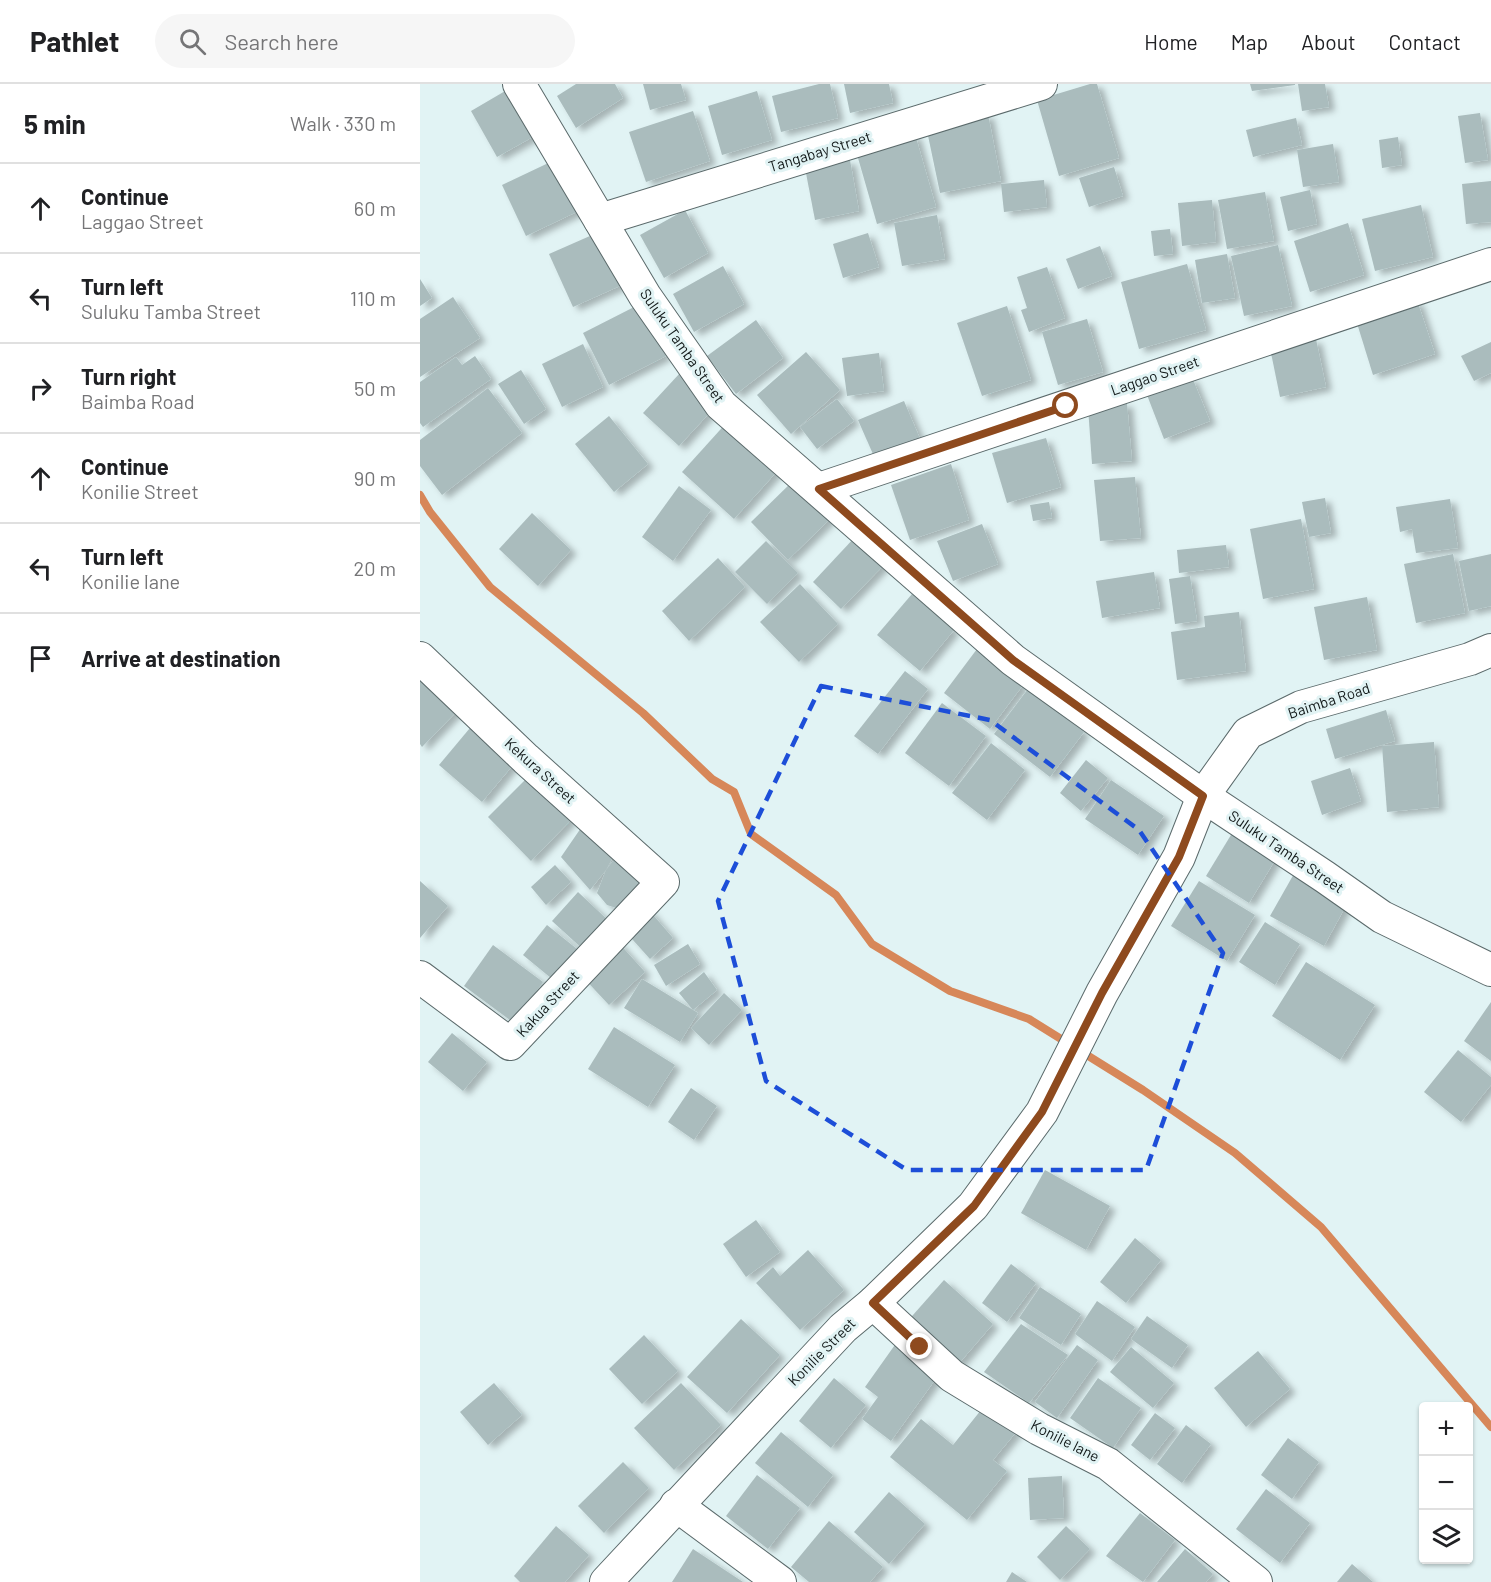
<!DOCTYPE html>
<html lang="en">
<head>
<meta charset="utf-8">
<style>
  body { margin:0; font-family:Barlow,sans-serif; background:#f6f6f6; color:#202124 }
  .controls { position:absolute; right:18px; bottom:18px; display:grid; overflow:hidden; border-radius:6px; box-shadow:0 2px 4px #0004 }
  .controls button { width:54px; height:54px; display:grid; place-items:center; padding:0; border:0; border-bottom:2px solid #e0e0e0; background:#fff; color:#202124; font:30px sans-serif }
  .stop { position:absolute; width:18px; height:18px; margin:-14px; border:4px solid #8e4a1e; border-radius:50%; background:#fff }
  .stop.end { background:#8e4a1e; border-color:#fff; box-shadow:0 2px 6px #0008 }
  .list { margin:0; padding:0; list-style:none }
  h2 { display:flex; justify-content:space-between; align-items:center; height:78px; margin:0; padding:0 24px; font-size:26px }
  h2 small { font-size:20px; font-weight:400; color:#757577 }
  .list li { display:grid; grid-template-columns:39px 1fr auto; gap:18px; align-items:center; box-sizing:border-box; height:90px; padding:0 24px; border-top:2px solid #e0e0e0 }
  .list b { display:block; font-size:22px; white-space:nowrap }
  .list p { margin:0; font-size:20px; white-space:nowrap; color:#757577 }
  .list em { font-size:20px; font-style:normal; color:#757577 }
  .icon { flex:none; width:33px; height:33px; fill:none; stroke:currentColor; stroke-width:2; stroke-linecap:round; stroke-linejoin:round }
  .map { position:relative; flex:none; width:1071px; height:1498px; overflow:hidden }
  header { display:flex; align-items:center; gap:36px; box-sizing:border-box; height:84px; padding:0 30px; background:#fff; border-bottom:2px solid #e0e0e0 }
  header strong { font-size:28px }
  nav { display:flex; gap:33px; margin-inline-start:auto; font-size:21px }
  .search { width:420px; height:54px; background:#f6f6f6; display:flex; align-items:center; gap:15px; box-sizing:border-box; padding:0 21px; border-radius:33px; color:#757577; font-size:22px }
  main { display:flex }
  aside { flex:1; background:#fff }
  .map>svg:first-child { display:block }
</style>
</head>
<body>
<header>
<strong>Pathlet</strong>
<div class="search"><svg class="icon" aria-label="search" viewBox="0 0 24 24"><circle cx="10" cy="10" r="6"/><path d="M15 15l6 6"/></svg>Search here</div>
<nav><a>Home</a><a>Map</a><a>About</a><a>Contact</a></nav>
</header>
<main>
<aside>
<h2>5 min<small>Walk · 330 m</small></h2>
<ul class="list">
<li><svg class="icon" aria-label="ahead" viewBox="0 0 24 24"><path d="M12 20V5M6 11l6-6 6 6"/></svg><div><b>Continue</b><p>Laggao Street</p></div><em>60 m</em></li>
<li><svg class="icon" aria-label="left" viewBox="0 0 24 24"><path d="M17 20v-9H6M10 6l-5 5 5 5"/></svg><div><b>Turn left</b><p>Suluku Tamba Street</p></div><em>110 m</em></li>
<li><svg class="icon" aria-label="right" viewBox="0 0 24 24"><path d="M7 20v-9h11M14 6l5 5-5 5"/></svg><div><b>Turn right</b><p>Baimba Road</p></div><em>50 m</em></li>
<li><svg class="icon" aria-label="ahead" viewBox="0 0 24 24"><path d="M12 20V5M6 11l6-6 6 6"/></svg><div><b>Continue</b><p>Konilie Street</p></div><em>90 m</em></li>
<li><svg class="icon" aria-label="left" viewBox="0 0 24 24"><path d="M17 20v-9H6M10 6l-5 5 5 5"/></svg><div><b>Turn left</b><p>Konilie lane</p></div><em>20 m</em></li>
<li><svg class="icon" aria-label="arrive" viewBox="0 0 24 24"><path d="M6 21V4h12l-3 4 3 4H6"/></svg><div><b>Arrive at destination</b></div></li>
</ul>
</aside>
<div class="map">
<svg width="1071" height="1498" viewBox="0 0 1071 1498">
  <defs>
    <filter id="shadow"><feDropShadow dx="6" dy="4" stdDeviation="3" flood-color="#0004"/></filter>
  </defs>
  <rect width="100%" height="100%" fill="#e1f3f4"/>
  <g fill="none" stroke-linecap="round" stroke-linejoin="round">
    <polyline stroke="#d78759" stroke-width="8" points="0,411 10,428 70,503 223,629 292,695 314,708 331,750 416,811 452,860 530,907 609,935 723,1006 815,1069 901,1143 1071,1343"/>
  </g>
  <g fill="#aabcbd" filter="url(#shadow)">
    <polygon points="156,0 195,0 203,14 156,44 137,12"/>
    <polygon points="223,0 261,0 266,16 230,26"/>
    <polygon points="399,0 410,0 418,34 361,48 352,12"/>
    <polygon points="424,0 469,0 473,19 430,29"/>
    <polygon points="670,0 677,0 699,74 639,92 617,16"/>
    <polygon points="830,0 875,0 875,1 832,7"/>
    <polygon points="878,0 905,0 909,23 882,27"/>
    <polygon points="92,3 118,50 77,73 51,27"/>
    <polygon points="337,7 352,56 302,71 288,22"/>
    <polygon points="273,27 290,77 226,98 209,48"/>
    <polygon points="1060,29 1068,76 1045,79 1038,32"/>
    <polygon points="568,30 581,97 520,109 506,42"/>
    <polygon points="876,34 882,61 833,73 826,46"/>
    <polygon points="495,50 516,123 457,140 436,67"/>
    <polygon points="978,53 982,81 962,84 959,56"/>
    <polygon points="913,60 919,98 883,103 877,66"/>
    <polygon points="141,73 165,124 106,152 82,101"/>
    <polygon points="430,76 439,127 395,136 385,84"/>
    <polygon points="694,83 703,112 669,123 659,94"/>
    <polygon points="624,96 627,123 584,128 581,100"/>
    <polygon points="1071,97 1071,138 1046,140 1042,100"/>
    <polygon points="890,106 897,140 868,147 860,113"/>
    <polygon points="845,108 854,157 807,165 798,116"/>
    <polygon points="792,116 796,158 762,162 758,119"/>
    <polygon points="1001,121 1013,173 955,187 942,135"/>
    <polygon points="265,126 288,169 244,194 220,151"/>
    <polygon points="517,131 525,175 482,182 474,139"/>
    <polygon points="928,139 944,191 890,208 874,157"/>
    <polygon points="750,145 753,170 734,172 731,147"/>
    <polygon points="179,148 202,201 153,223 129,170"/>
    <polygon points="448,149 459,183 423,194 413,160"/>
    <polygon points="858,161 872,222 824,232 811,172"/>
    <polygon points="680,162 692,192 658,205 646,175"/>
    <polygon points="807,170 815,214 782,219 775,176"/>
    <polygon points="767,180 786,246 719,265 701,198"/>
    <polygon points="303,182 324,220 274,248 253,210"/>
    <polygon points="627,183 645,234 609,248 601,226 607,224 597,193"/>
    <polygon points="0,195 12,214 0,222"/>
    <polygon points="33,213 60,254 0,293 0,235"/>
    <polygon points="997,216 1015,270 953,291 936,236"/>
    <polygon points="220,220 246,272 189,301 163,249"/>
    <polygon points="587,222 611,296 562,312 537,239"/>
    <polygon points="667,235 683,288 638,301 622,248"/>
    <polygon points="336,236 363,274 316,310 287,272"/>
    <polygon points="896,255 906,303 860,313 850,264"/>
    <polygon points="1071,258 1071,289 1054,297 1041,272"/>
    <polygon points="163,260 183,303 142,323 122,280"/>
    <polygon points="386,268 420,306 371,350 337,311"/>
    <polygon points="459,269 464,307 427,312 422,274"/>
    <polygon points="55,272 71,295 3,343 0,339 0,298 36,273 42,281"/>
    <polygon points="101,286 126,325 104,340 78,300"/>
    <polygon points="260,289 295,323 259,362 223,329"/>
    <polygon points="772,293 790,337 744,355 727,311"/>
    <polygon points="68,304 102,349 22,411 0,382 0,356"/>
    <polygon points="417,315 434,337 397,365 380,343"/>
    <polygon points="484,317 501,357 456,377 438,336"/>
    <polygon points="707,319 712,377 672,380 668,323"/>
    <polygon points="189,332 228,380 194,408 155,360"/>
    <polygon points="309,336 361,383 314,435 262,388"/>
    <polygon points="626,354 641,403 587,419 572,369"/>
    <polygon points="531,380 549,436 490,456 471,401"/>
    <polygon points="715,393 721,454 680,457 674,396"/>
    <polygon points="375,395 412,433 368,476 331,438"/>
    <polygon points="259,402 291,426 253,477 222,453"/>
    <polygon points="905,414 911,449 889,453 882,418"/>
    <polygon points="1030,415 1038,464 996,469 992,445 980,448 976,423"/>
    <polygon points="629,418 632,434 613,437 610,421"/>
    <polygon points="112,429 151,466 118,502 79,465"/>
    <polygon points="881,435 894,505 843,515 830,445"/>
    <polygon points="562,440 578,480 533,497 517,457"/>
    <polygon points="435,453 464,481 421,525 393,498"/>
    <polygon points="346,457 378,489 347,520 315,488"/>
    <polygon points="806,461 809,483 759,489 757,466"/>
    <polygon points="1033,470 1045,529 996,539 984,480"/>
    <polygon points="1071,470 1071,522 1049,527 1039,477"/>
    <polygon points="298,474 325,503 269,557 242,527"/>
    <polygon points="734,488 740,524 682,534 676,497"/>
    <polygon points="770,492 777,537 755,540 749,495"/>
    <polygon points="380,500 418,540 379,578 340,538"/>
    <polygon points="492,510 534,546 500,587 457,551"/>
    <polygon points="947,513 957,566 904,576 894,523"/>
    <polygon points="819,528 826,587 757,596 751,548 785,543 784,532"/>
    <polygon points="557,565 603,601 570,645 524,609"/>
    <polygon points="485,587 508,605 458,670 434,652"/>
    <polygon points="0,593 44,620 2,663 0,660"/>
    <polygon points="608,605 664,648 630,693 574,650"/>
    <polygon points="522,619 566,652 529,702 485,669"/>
    <polygon points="966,626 975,657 915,675 906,645"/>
    <polygon points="55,638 98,675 62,718 19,681"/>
    <polygon points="1014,658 1019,723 967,728 962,662"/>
    <polygon points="571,659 605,686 567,736 532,709"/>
    <polygon points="666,676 688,694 661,727 640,709"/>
    <polygon points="930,684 941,717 902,731 891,697"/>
    <polygon points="109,692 152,735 111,777 68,733"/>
    <polygon points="691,696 744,732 718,771 665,735"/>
    <polygon points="163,741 194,771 186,786 170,806 141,773"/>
    <polygon points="814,746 857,773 829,819 786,792"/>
    <polygon points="196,773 239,798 206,827 187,821 177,809 186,786"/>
    <polygon points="135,781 151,798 126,821 111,803"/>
    <polygon points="875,788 928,818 904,862 850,832"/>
    <polygon points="0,797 28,822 0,854"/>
    <polygon points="779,797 835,831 807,877 751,842"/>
    <polygon points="158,808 192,840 166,868 132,837"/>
    <polygon points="228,825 253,854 230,875 204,846"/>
    <polygon points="845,838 880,860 855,901 819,878"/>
    <polygon points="127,841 162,869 137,899 103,871"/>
    <polygon points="197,857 225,888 189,921 160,890"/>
    <polygon points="268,860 280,880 246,902 234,881"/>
    <polygon points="73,861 123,898 94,939 44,902"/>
    <polygon points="886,878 955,921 920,976 852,932"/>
    <polygon points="284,888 297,906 273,926 259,909"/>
    <polygon points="222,895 278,929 260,958 204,924"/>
    <polygon points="304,909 322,926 289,961 271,944"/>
    <polygon points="1071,918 1071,977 1044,957"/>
    <polygon points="194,943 255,981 228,1023 168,985"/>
    <polygon points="32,949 67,978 43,1007 8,978"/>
    <polygon points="1038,966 1071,993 1071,1001 1041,1038 1004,1008"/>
    <polygon points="271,1004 297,1022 274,1056 248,1038"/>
    <polygon points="625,1086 690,1122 666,1166 601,1129"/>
    <polygon points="336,1136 360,1168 326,1193 303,1160"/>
    <polygon points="715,1154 741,1176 706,1219 680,1198"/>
    <polygon points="388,1166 424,1206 380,1246 336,1199 353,1183 360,1192"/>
    <polygon points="591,1180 616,1199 587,1238 562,1219"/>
    <polygon points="524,1196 573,1240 535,1284 485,1240"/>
    <polygon points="620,1203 661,1230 641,1261 599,1234"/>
    <polygon points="677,1217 715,1243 692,1277 655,1250"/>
    <polygon points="727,1232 768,1261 752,1284 711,1255"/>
    <polygon points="321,1235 360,1271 307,1329 267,1293"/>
    <polygon points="601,1240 648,1271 609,1319 564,1288"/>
    <polygon points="224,1251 258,1287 222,1320 189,1285"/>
    <polygon points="477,1258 520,1289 471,1357 442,1335 458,1313 445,1303"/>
    <polygon points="657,1261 678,1276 637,1334 615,1318"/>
    <polygon points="711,1263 754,1299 733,1324 690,1288"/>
    <polygon points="838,1267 870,1305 826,1343 794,1304"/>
    <polygon points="414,1294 446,1321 411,1364 379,1337"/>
    <polygon points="678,1294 721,1324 693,1364 650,1334"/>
    <polygon points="74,1299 102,1331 68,1361 40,1328"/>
    <polygon points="261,1299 301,1341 254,1386 214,1344"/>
    <polygon points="565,1321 597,1347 573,1376 587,1387 547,1436 470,1373 501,1335 533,1361"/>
    <polygon points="735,1329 755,1344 730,1376 711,1361"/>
    <polygon points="766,1341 791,1360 762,1399 737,1380"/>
    <polygon points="361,1348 413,1391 388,1423 335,1379"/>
    <polygon points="868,1354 899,1378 872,1415 841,1391"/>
    <polygon points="203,1378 229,1404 184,1449 158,1422"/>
    <polygon points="337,1391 380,1424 348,1465 306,1432"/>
    <polygon points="642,1392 644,1434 610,1436 608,1394"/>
    <polygon points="846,1405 890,1439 860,1479 816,1445"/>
    <polygon points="469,1408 505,1440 469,1480 434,1448"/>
    <polygon points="720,1429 755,1456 723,1498 686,1472"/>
    <polygon points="409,1437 463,1483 450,1498 389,1498 371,1483"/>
    <polygon points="136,1442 169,1471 145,1498 100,1498 94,1492"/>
    <polygon points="646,1442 670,1465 640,1496 617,1473"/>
    <polygon points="273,1465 323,1498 252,1498"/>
    <polygon points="765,1465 793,1490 786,1498 737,1498"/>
    <polygon points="932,1480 953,1498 917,1498"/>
    <polygon points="592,1488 607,1498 586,1498"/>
  </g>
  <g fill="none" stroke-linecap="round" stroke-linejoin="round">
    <g stroke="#5b6a6b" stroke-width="34">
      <g id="minor">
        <polyline points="99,0 225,212 301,321 593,576 783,712 905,793 962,833 1071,886"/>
        <polyline points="180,136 621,0"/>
        <polyline points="399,405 1071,180"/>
        <polyline points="0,574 106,675 243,798 90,960 0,893"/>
        <polyline points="453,1219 532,1292 619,1345 688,1380 836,1498"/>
        <polyline points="256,1421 360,1498"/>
        <polyline points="186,1498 423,1244 453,1219 553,1122 622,1028 682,909 759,773 783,712 828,649 881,623 1050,575 1071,566"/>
      </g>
    </g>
    <use href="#minor" stroke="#fff" stroke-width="32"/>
  </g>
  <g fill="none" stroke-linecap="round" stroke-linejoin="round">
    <polyline stroke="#8e4a1e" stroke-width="8" points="500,1263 453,1219 554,1122 622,1028 682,909 759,773 783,712 593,576 399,405 646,322"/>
  </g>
  <path fill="none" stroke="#1d4ed8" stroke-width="4.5" stroke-dasharray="12 8" stroke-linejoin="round" d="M401,602L570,636L719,746L803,869L726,1086H487L346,997L298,817Z"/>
  <g text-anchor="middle" stroke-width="6" stroke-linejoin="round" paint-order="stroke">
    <g font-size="15" fill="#121919" stroke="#e1f3f4">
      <text transform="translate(400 68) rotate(-17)" y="5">Tangabay Street</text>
      <text transform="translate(262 262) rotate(55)" y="5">Suluku Tamba Street</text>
      <text transform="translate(735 292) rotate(-19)" y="5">Laggao Street</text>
      <text transform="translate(909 617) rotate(-18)" y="5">Baimba Road</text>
      <text transform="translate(120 687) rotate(42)" y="5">Kekura Street</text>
      <text transform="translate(866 768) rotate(34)" y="5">Suluku Tamba Street</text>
      <text transform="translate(128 920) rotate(-47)" y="5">Kakua Street</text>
      <text transform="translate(402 1268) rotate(-45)" y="5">Konilie Street</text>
      <text transform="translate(645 1357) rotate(27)" y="5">Konilie lane</text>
    </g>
  </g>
</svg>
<div class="controls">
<button>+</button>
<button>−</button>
<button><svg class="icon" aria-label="layers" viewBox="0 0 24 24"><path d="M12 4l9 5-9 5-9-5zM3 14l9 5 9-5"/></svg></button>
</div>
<div class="stop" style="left:646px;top:322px"></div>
<div class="stop end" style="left:500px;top:1263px"></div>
</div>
</main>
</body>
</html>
